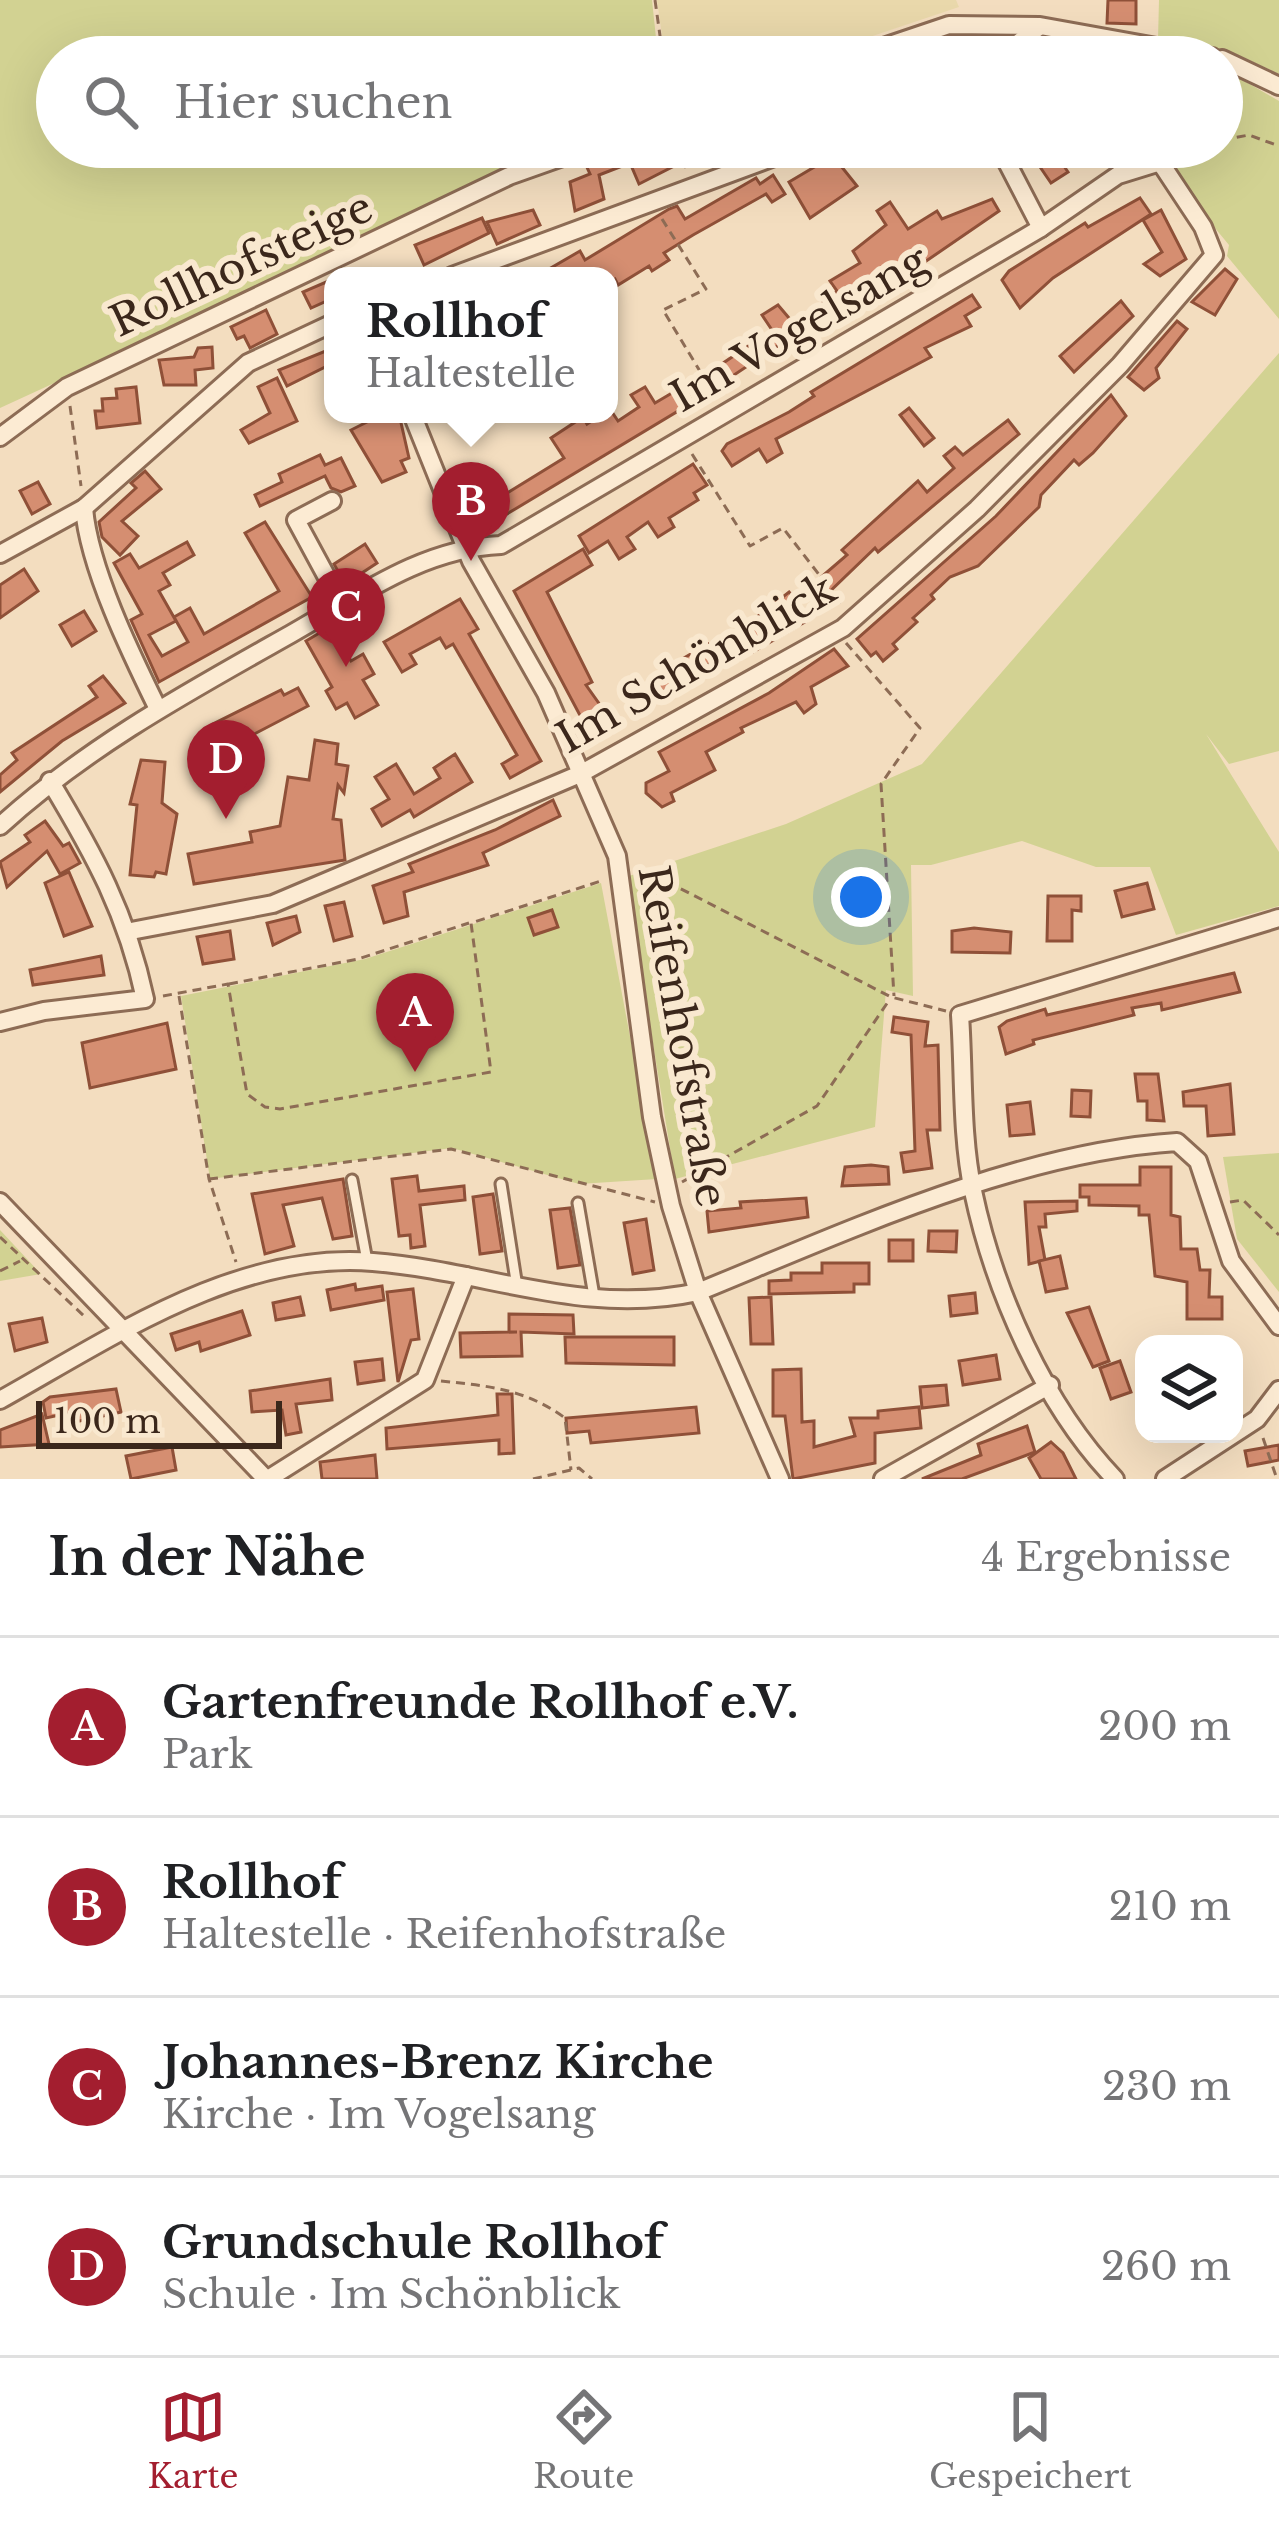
<!DOCTYPE html>
<html lang="de">
<head>
<meta charset="utf-8">
<style>
  body { margin:0; font-family:"Libre Baskerville",serif; background:#f2f2f2; color:#202124 }
  .controls { position:absolute; right:36px; bottom:36px; display:grid; overflow:hidden; border-radius:24px; box-shadow:0 12px 48px #0002 }
  .controls button { width:108px; height:108px; display:grid; place-items:center; padding:0; border:0; border-bottom:3px solid #e0e0e0; background:#fff; color:#202124; font:60px sans-serif }
  .scale { position:absolute; left:36px; bottom:30px; width:246px; box-sizing:border-box; padding-left:12px; border:6px solid #3b271b; border-top:0; font-size:33px; line-height:42px; white-space:nowrap; color:#3b271b; -webkit-text-stroke:9px #f9e8cf; paint-order:stroke }
  .you { position:absolute; left:861px; top:897px; width:42px; height:42px; margin:-30px; border:9px solid #fff; border-radius:50%; background:#1a73e8; box-shadow:0 0 0 18px #1a73e833 }
  .badge { display:grid; place-items:center; width:78px; height:78px; border-radius:50%; background:#a31e2f; color:#fff; font-size:39px; font-weight:700 }
  .pin { position:absolute; translate:-50% -99px; filter:drop-shadow(0 3px 6px #0008) }
  .pin::after { content:''; position:absolute; top:63px; width:42px; height:36px; background:inherit; clip-path:polygon(0 0,100% 0,50% 100%) }
  .popup { position:absolute; left:324px; top:267px; width:294px; height:156px; box-sizing:border-box; display:grid; place-content:center; border-radius:24px; background:#fff; filter:drop-shadow(0 3px 9px #0005); font-size:39px; white-space:nowrap; color:#757577 }
  .popup b { font-size:45px; color:#202124 }
  .popup::after { content:''; position:absolute; left:50%; top:100%; margin-left:-24px; border:24px solid transparent; border-top-color:#fff }
  .list { margin:0; padding:0; list-style:none }
  h2 { display:flex; justify-content:space-between; align-items:center; height:156px; margin:0; padding:0 48px; font-size:51px }
  h2 small { font-size:39px; font-weight:400; color:#757577 }
  .list li { display:grid; grid-template-columns:78px 1fr auto; gap:36px; align-items:center; box-sizing:border-box; height:180px; padding:0 48px; border-top:3px solid #e0e0e0 }
  .list b { display:block; font-size:45px; white-space:nowrap }
  .list p { margin:0; font-size:39px; white-space:nowrap; color:#757577 }
  .list em { font-size:39px; font-style:normal; color:#757577 }
  .icon { flex:none; width:66px; height:66px; fill:none; stroke:currentColor; stroke-width:2; stroke-linecap:round; stroke-linejoin:round }
  .map { position:relative; flex:none; width:1279px; height:1479px; overflow:hidden }
  .search { position:absolute; background:#fff; box-shadow:0 12px 48px #0002; left:36px; right:36px; top:36px; height:132px; display:flex; align-items:center; gap:30px; box-sizing:border-box; padding:0 42px; border-radius:66px; color:#757577; font-size:45px }
  .sheet { height:876px; background:#fff }
  nav { display:flex; justify-content:space-around; align-items:center; box-sizing:border-box; height:168px; border-top:3px solid #e0e0e0; background:#fff; font-size:33px; color:#757577 }
  nav a { display:grid; justify-items:center; gap:6px }
  nav .on { color:#a31e2f }
  .map>svg:first-child { display:block }
</style>
</head>
<body>
<div class="map">
<svg width="1279" height="1479" viewBox="0 0 1279 1479">
  <rect width="100%" height="100%" fill="#f3ddbf"/>
  <polygon fill="#e9d8ab" points="657,0 956,0 959,7 810,57 665,57"/>
  <g fill="#d2d292">
    <polygon points="0,0 652,0 658,57 57,57 57,147 567,147 0,408"/>
    <polygon points="1159,0 1279,0 1279,74 1238,55 1158,39"/>
    <polygon points="1222,68 1279,101 1279,319 1227,256 1229,245 1148,147 1222,147"/>
    <polygon points="1279,353 1279,751 1229,764 1206,734 1279,852 1279,906 1176,935 1150,867 1096,867 1022,841 931,865 911,865 913,996 886,990 875,1127 675,1179 626,877 786,824 922,764"/>
    <polygon points="601,883 657,1179 579,1184 452,1148 210,1179 181,996 365,959"/>
    <polygon points="1279,1153 1279,1292 1237,1239 1223,1157"/>
    <polygon points="0,1229 0,1230 41,1274 0,1281"/>
  </g>
  <g fill="#d58e71" stroke="#8f5038" stroke-width="3">
    <polygon points="1108,0 1136,0 1136,24 1107,23"/>
    <polygon points="625,147 634,147 637,155 672,149 678,164 639,184 630,163 599,175 604,199 575,211 570,182 590,174 585,163"/>
    <polygon points="1055,153 1068,172 1051,183 1038,164"/>
    <polygon points="833,156 857,186 810,218 789,182"/>
    <polygon points="773,175 785,194 772,202 766,194 693,235 664,253 669,260 652,271 649,266 618,285 615,279 609,282 609,276 537,276 580,251 585,260 669,209 677,206 685,219 756,178 760,184"/>
    <polygon points="1140,198 1151,214 1053,278 1020,308 1002,280 1009,271 1085,223 1088,227"/>
    <polygon points="992,199 999,211 900,279 820,324 812,311 837,291 830,281 860,263 853,251 886,225 877,211 890,202 908,229 937,211 942,219"/>
    <polygon points="533,210 540,225 497,244 487,222"/>
    <polygon points="1161,210 1186,259 1160,276 1144,264 1162,252 1143,220"/>
    <polygon points="482,218 489,233 424,265 415,245"/>
    <polygon points="1225,269 1237,279 1215,315 1192,302"/>
    <polygon points="333,279 333,298 311,308 303,292"/>
    <polygon points="972,295 980,307 965,316 971,326 925,348 931,357 776,439 782,453 767,462 759,449 732,466 722,451 727,444 789,412 814,396 811,392"/>
    <polygon points="1121,301 1133,316 1074,372 1060,356"/>
    <polygon points="778,305 800,331 713,389 704,376 772,330 762,315"/>
    <polygon points="266,310 277,334 250,348 244,336 237,339 231,327"/>
    <polygon points="1177,321 1187,329 1156,368 1159,378 1144,390 1128,377"/>
    <polygon points="212,347 213,368 195,370 196,385 164,385 159,360 194,357 198,348"/>
    <polygon points="333,348 333,363 287,386 279,370"/>
    <polygon points="277,378 297,421 249,443 241,430 270,413 258,387"/>
    <polygon points="694,380 701,391 686,400 688,405 492,523 483,508 564,458 551,438 583,417 587,424 610,409 618,421 639,407 631,395 645,387 655,403"/>
    <polygon points="136,387 140,423 97,428 95,411 103,411 102,399 117,398 116,389"/>
    <polygon points="1111,395 1126,416 1093,453 1079,465 1074,460 1041,495 1039,507 978,566 950,577 931,595 934,599 913,618 917,622 893,644 897,649 883,661 876,652 871,656 857,639 996,516"/>
    <polygon points="909,408 934,438 924,446 900,415"/>
    <polygon points="383,414 399,414 409,458 401,461 406,472 382,482 351,430"/>
    <polygon points="1008,420 1019,434 878,552 875,548 823,598 812,585 847,555 842,550 918,481 927,492 954,468 944,456 955,447 963,455"/>
    <polygon points="320,455 325,465 341,458 355,486 341,492 331,488 325,476 260,506 255,495 282,482 279,474"/>
    <polygon points="693,464 707,485 694,493 698,500 669,518 674,527 658,537 648,522 627,537 635,549 619,559 608,541 589,553 579,536"/>
    <polygon points="145,471 161,489 122,521 138,536 120,555 102,537 99,522 136,488 131,483"/>
    <polygon points="38,482 50,504 32,514 20,491"/>
    <polygon points="265,522 312,597 159,682 131,620 142,614 114,563 130,554 139,568 187,542 194,555 163,573 170,585 159,591 176,621 149,635 162,656 188,642 174,617 190,608 204,634 279,591 245,533"/>
    <polygon points="365,544 377,563 345,584 334,564"/>
    <polygon points="583,549 592,565 547,592 592,682 586,685 615,726 592,738 514,591"/>
    <polygon points="24,569 38,591 0,618 0,585"/>
    <polygon points="789,592 810,619 753,652 739,631"/>
    <polygon points="460,599 478,629 469,634 541,761 510,778 502,764 517,755 453,644 446,648 440,638 410,654 416,664 402,672 384,642"/>
    <polygon points="84,611 96,631 72,646 60,625"/>
    <polygon points="331,626 351,661 363,654 374,674 363,680 378,705 355,718 347,703 336,709 326,691 332,687 306,641"/>
    <polygon points="708,644 717,659 661,693 651,677"/>
    <polygon points="834,649 848,666 811,687 816,704 804,713 796,702 741,728 743,732 706,752 715,770 671,793 674,801 662,807 646,793 646,783 669,771 659,752 769,693"/>
    <polygon points="103,676 125,703 62,741 0,792 0,775 17,760 12,753 97,697 89,686"/>
    <polygon points="298,688 308,706 239,742 245,768 218,782 196,740 216,730 213,724 281,690 284,695"/>
    <polygon points="315,740 338,744 336,764 348,766 344,793 338,785 333,819 341,820 345,860 194,884 188,854 252,842 250,832 280,826 288,777 309,780"/>
    <polygon points="455,754 472,782 414,817 410,810 382,826 372,809 389,799 375,777 396,764 414,794 440,778 434,768"/>
    <polygon points="141,760 165,762 162,803 177,814 166,874 156,872 154,877 130,875 137,805 130,804"/>
    <polygon points="553,800 560,816 483,853 488,865 404,892 408,916 384,923 373,886 413,872 409,864 495,830"/>
    <polygon points="45,821 63,846 69,843 80,863 60,874 47,851 7,887 0,862 30,842 25,835"/>
    <polygon points="69,872 92,926 64,936 45,883"/>
    <polygon points="1147,883 1154,909 1122,917 1115,891"/>
    <polygon points="1048,896 1081,896 1081,911 1072,910 1072,941 1047,941"/>
    <polygon points="344,902 352,936 334,941 325,906"/>
    <polygon points="552,910 558,927 534,935 528,918"/>
    <polygon points="296,916 300,932 273,945 267,923"/>
    <polygon points="974,928 1011,932 1010,953 952,952 952,931"/>
    <polygon points="230,931 234,959 203,964 197,937"/>
    <polygon points="101,956 104,975 33,985 30,970"/>
    <polygon points="1234,973 1240,992 1162,1010 1161,1003 1132,1008 1134,1015 1033,1040 1034,1044 1006,1054 999,1027 1007,1021 1045,1009 1047,1015"/>
    <polygon points="894,1017 928,1022 925,1046 938,1045 940,1130 927,1130 932,1168 904,1172 901,1153 915,1151 911,1035 892,1032"/>
    <polygon points="167,1023 176,1069 90,1088 82,1043"/>
    <polygon points="1135,1074 1158,1074 1164,1121 1147,1120 1147,1101 1138,1101"/>
    <polygon points="1230,1084 1234,1134 1208,1136 1206,1106 1184,1106 1183,1092"/>
    <polygon points="1072,1090 1091,1091 1090,1117 1071,1116"/>
    <polygon points="1030,1102 1034,1134 1010,1136 1007,1105"/>
    <polygon points="871,1165 888,1167 889,1184 842,1186 845,1167"/>
    <polygon points="1140,1167 1171,1167 1171,1215 1180,1217 1181,1249 1197,1249 1200,1270 1210,1270 1209,1297 1222,1297 1222,1319 1187,1319 1187,1282 1155,1276 1149,1215 1139,1215 1139,1206 1089,1205 1089,1197 1080,1197 1080,1185 1140,1185"/>
    <polygon points="417,1176 419,1191 464,1186 465,1200 420,1205 425,1246 411,1248 410,1235 399,1236 392,1179"/>
    <polygon points="343,1179 352,1236 333,1239 322,1198 283,1205 294,1246 265,1254 252,1194"/>
    <polygon points="493,1194 502,1251 480,1254 473,1197"/>
    <polygon points="806,1198 808,1217 709,1232 707,1211 741,1208 740,1202"/>
    <polygon points="1077,1201 1077,1211 1045,1214 1046,1227 1039,1227 1045,1260 1029,1264 1025,1202"/>
    <polygon points="570,1208 580,1265 558,1268 550,1210"/>
    <polygon points="646,1219 654,1270 633,1274 624,1223"/>
    <polygon points="929,1231 957,1231 956,1252 928,1251"/>
    <rect x="889" y="1240" width="24" height="21"/>
    <polygon points="1060,1256 1067,1288 1046,1292 1039,1261"/>
    <polygon points="822,1263 869,1263 869,1284 854,1284 854,1292 769,1294 769,1281 791,1280 791,1273 822,1273"/>
    <polygon points="355,1284 356,1290 382,1286 384,1300 331,1310 327,1290"/>
    <polygon points="413,1289 419,1339 411,1340 398,1382 387,1292"/>
    <polygon points="975,1293 977,1313 951,1316 949,1296"/>
    <polygon points="300,1297 304,1315 276,1320 273,1303"/>
    <polygon points="771,1297 773,1344 751,1344 749,1298"/>
    <polygon points="1089,1307 1109,1361 1093,1367 1067,1313"/>
    <polygon points="242,1311 250,1335 201,1351 199,1342 176,1350 171,1334"/>
    <polygon points="509,1314 573,1315 574,1334 521,1332 522,1356 461,1357 460,1333 517,1332 509,1332"/>
    <polygon points="42,1318 47,1342 15,1351 9,1324"/>
    <polygon points="565,1337 674,1337 674,1365 566,1363"/>
    <polygon points="996,1355 1000,1379 963,1385 959,1361"/>
    <polygon points="382,1359 384,1380 358,1384 355,1362"/>
    <polygon points="1120,1361 1131,1392 1111,1399 1100,1368"/>
    <polygon points="801,1369 802,1422 814,1421 814,1447 855,1436 850,1418 878,1418 878,1411 919,1407 921,1428 875,1433 875,1463 793,1479 785,1416 773,1416 773,1370"/>
    <polygon points="330,1379 332,1400 296,1404 301,1432 286,1435 282,1410 252,1412 250,1391"/>
    <polygon points="946,1385 948,1405 922,1408 920,1387"/>
    <polygon points="116,1389 121,1412 75,1422 73,1412 46,1418 43,1402 50,1397"/>
    <polygon points="497,1394 512,1394 514,1453 499,1454 499,1440 387,1449 386,1428 498,1415"/>
    <polygon points="696,1407 699,1433 591,1443 589,1431 567,1433 566,1418"/>
    <polygon points="42,1414 49,1444 0,1447 0,1430"/>
    <polygon points="1027,1426 1035,1452 962,1479 922,1479 981,1455 978,1444"/>
    <polygon points="1051,1442 1063,1453 1076,1479 1041,1479 1029,1458"/>
    <polygon points="1279,1445 1279,1460 1248,1466 1245,1451"/>
    <polygon points="172,1447 176,1470 131,1479 126,1456"/>
    <polygon points="375,1455 377,1479 322,1479 320,1462"/>
  </g>
  <g fill="none" stroke-linecap="round" stroke-linejoin="round">
    <g stroke="#8d6c55" stroke-width="15">
      <g id="service">
        <polyline points="352,1180 367,1261"/>
        <polyline points="501,1184 517,1287"/>
        <polyline points="578,1203 594,1296"/>
      </g>
    </g>
    <g stroke="#8d6c55" stroke-width="22">
      <g id="minor">
        <polyline points="854,57 949,25 1040,26 1212,57"/>
        <polyline points="1000,57 1039,27"/>
        <polyline points="1222,59 1279,86"/>
        <polyline points="999,147 1041,228"/>
        <polyline points="452,276 801,147"/>
        <polyline points="412,414 471,561 546,693 617,856 652,1117 671,1206 698,1292 780,1479"/>
        <polyline points="0,437 67,387 509,176 591,147"/>
        <polyline points="332,501 296,520 342,605"/>
        <path d="M84,508C89,568 131,654 158,709"/>
        <polyline points="0,554 84,508 248,363 333,323"/>
        <path d="M0,826C88,746 188,692 291,634C358,596 423,548 501,545L1041,228L1118,175L1160,162L1203,227L1214,255L1120,365L977,509L843,628L580,774L273,904L131,931"/>
        <path d="M0,1022L44,1011L145,999C127,914 94,854 50,781"/>
        <polyline points="0,1202 266,1479"/>
        <path d="M0,1400C113,1337 237,1251 373,1262C487,1271 583,1317 698,1292C845,1232 1017,1152 1177,1142L1198,1161L1231,1261L1279,1326"/>
        <polyline points="268,1479 425,1380 466,1276"/>
        <polyline points="883,1479 1050,1385"/>
        <path d="M1115,1479C1044,1405 994,1291 973,1191C961,1135 964,1072 960,1015L1279,918"/>
        <polyline points="1165,1479 1257,1419 1279,1390"/>
      </g>
    </g>
    <g stroke="#8d6c55" stroke-width="3" stroke-dasharray="9 6" stroke-linecap="butt">
      <polyline points="655,0 663,57"/>
      <polyline points="1222,140 1249,135 1279,146"/>
      <polyline points="680,147 686,168"/>
      <polyline points="1183,162 1205,147"/>
      <polyline points="662,219 706,289 663,310 718,401"/>
      <polyline points="70,406 81,486"/>
      <polyline points="692,454 750,546 783,528 841,603"/>
      <polyline points="846,643 920,728 881,784 894,996"/>
      <polyline points="639,875 656,876 891,997 946,1011"/>
      <polyline points="229,984 358,959 469,923"/>
      <polyline points="163,996 228,984 247,1094 265,1107 280,1109 491,1072 471,923 601,881"/>
      <polyline points="179,996 209,1179 236,1262"/>
      <polyline points="209,1179 451,1149 655,1202"/>
      <polyline points="682,1182 817,1106 890,999"/>
      <polyline points="1230,1202 1243,1200 1279,1235"/>
      <polyline points="0,1237 84,1316"/>
      <polyline points="0,1271 20,1261"/>
      <path d="M441,1381C489,1386 525,1389 565,1418L571,1470"/>
      <polyline points="1263,1438 1277,1479"/>
      <polyline points="533,1479 579,1468 592,1479"/>
    </g>
    <use href="#service" stroke="#fcebd3" stroke-width="9"/>
    <use href="#minor" stroke="#fcebd3" stroke-width="16"/>
  </g>
  <g text-anchor="middle" stroke-width="12" stroke-linejoin="round" paint-order="stroke">
    <g font-size="42" fill="#3b271b" stroke="#f9e8cf">
      <text transform="translate(241 264) rotate(-25)" y="15">Rollhofsteige</text>
      <text transform="translate(799 328) rotate(-30)" y="15">Im Vogelsang</text>
      <text transform="translate(696 663) rotate(-30)" y="15">Im Schönblick</text>
      <text transform="translate(683 1036) rotate(80)" y="15">Reifenhofstraße</text>
    </g>
  </g>
</svg>
<div class="controls">
<button><svg class="icon" aria-label="layers" viewBox="0 0 24 24"><path d="M12 4l9 5-9 5-9-5zM3 14l9 5 9-5"/></svg></button>
</div>
<div class="scale">100 m</div>
<div class="you"></div>
<div class="pin badge" style="left:415px;top:1072px">A</div>
<div class="pin badge" style="left:471px;top:561px">B</div>
<div class="popup"><b>Rollhof</b>Haltestelle</div>
<div class="pin badge" style="left:346px;top:667px">C</div>
<div class="pin badge" style="left:226px;top:819px">D</div>
<div class="search"><svg class="icon" aria-label="search" viewBox="0 0 24 24"><circle cx="10" cy="10" r="6"/><path d="M15 15l6 6"/></svg>Hier suchen</div>
</div>
<section class="sheet">
<h2>In der Nähe<small>4 Ergebnisse</small></h2>
<ul class="list">
<li><span class="badge">A</span><div><b>Gartenfreunde Rollhof e.V.</b><p>Park</p></div><em>200 m</em></li>
<li><span class="badge">B</span><div><b>Rollhof</b><p>Haltestelle · Reifenhofstraße</p></div><em>210 m</em></li>
<li><span class="badge">C</span><div><b>Johannes-Brenz Kirche</b><p>Kirche · Im Vogelsang</p></div><em>230 m</em></li>
<li><span class="badge">D</span><div><b>Grundschule Rollhof</b><p>Schule · Im Schönblick</p></div><em>260 m</em></li>
</ul>
</section>
<nav>
<a class="on"><svg class="icon" aria-label="map" viewBox="0 0 24 24"><path d="M3 6l6-2 6 2 6-2v14l-6 2-6-2-6 2zM9 4v14M15 6v14"/></svg>Karte</a>
<a><svg class="icon" aria-label="directions" viewBox="0 0 24 24"><path d="M12 3l9 9-9 9-9-9zM9 14v-3h6M13 9l2 2-2 2"/></svg>Route</a>
<a><svg class="icon" aria-label="saved" viewBox="0 0 24 24"><path d="M7 4h10v16l-5-4-5 4z"/></svg>Gespeichert</a>
</nav>
</body>
</html>
